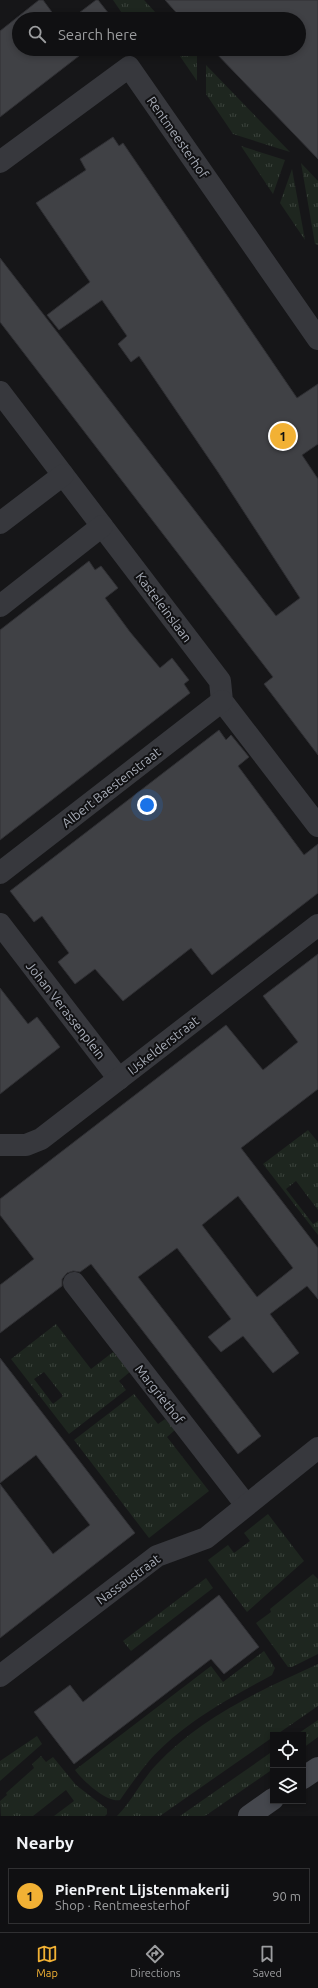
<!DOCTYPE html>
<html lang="en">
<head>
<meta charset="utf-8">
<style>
  body { margin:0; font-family:Ubuntu,sans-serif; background:#19191b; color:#f1f3f6 }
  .controls { position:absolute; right:12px; bottom:12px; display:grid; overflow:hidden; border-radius:0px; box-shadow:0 2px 6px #0003 }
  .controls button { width:36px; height:36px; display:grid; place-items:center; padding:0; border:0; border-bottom:1px solid #303032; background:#101012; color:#f1f3f6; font:20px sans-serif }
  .you { position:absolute; left:147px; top:805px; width:14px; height:14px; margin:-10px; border:3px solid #fff; border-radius:50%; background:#1a73e8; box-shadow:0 0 0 6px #1a73e833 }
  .badge { display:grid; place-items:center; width:26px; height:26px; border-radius:50%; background:#f2b134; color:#111; font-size:13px; font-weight:700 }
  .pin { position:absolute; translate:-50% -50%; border:2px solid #fff; box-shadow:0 1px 4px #0006 }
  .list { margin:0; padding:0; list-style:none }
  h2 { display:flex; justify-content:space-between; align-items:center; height:52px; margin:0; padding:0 16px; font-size:17px }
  h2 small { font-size:13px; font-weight:400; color:#9c9d9f }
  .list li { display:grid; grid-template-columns:26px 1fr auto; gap:12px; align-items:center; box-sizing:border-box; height:56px; margin:0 8px 8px; padding:0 8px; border:1px solid #303032; border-radius:0px }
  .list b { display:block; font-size:15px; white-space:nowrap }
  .list p { margin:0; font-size:13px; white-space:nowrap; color:#9c9d9f }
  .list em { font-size:13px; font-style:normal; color:#9c9d9f }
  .icon { flex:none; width:22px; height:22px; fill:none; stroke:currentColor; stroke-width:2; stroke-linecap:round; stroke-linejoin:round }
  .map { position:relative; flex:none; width:318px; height:1816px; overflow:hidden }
  .search { position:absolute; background:#101012; box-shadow:0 2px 6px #0003; left:12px; right:12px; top:12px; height:44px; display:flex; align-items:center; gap:10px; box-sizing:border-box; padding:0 14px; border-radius:22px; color:#9c9d9f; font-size:15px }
  .sheet { height:116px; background:#101012 }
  nav { display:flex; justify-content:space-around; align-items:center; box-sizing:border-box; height:56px; border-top:1px solid #303032; background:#101012; font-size:11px; color:#9c9d9f }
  nav a { display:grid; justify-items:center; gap:2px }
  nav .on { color:#f2b134 }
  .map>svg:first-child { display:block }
</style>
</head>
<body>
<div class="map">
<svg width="318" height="1816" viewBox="0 0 318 1816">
  <defs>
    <pattern id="grass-tufts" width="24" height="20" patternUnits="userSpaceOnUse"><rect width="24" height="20" fill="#1e261f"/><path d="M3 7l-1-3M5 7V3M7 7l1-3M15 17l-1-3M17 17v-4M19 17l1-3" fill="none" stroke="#3c433d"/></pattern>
  </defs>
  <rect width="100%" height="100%" fill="#161618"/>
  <g fill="url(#grass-tufts)" fill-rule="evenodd">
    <polygon points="113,0 144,0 156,13 148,19 126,19"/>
    <polygon points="175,49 191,49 197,55 197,81"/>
    <polygon points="206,65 290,152 233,134 206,94"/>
    <polygon points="241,146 285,160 273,194"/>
    <polygon points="301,163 318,181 318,245 315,244"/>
    <polygon points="292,169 305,240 280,203"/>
    <polygon points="308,1130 318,1142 318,1210 296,1181 286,1189 313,1224 318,1221 318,1235 263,1164"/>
    <path d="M56,1324L91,1369L113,1352L131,1371L119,1381L126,1390L69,1434L11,1359ZM44,1372L63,1396L53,1404L34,1379Z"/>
    <polygon points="134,1394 158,1424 165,1419 175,1430 167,1437 209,1491 149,1538 74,1440"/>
    <polygon points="268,1514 304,1561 247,1612 208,1560 228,1545 234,1553 250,1541 244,1533"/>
    <polygon points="313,1574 318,1579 318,1654 292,1667 288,1667 256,1623 271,1612 270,1609"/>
    <polygon points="206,1578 213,1588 131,1651 123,1641"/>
    <path d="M264,1651L275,1668L272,1675C228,1699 183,1723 149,1761C139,1773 129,1787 120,1800C107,1803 83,1781 75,1770L211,1666L223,1682Z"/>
    <path d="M318,1664V1706L276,1735H273V1737L160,1816H117C132,1801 141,1781 156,1765C201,1717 259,1691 318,1664Z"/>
    <polygon points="318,1720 318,1737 303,1748 303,1735 296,1735"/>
    <polygon points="37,1736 42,1744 0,1781 0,1761"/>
    <polygon points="273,1751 273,1769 205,1816 180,1816"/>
    <polygon points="41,1756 46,1762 53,1757 76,1785 107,1809 107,1814 105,1816 54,1816 74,1801 66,1790 33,1816 1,1816 0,1801 7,1795 6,1793 34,1768 32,1764"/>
  </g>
  <g fill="#404145" stroke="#303034" fill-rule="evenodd">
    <polygon points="39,0 43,0 57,19 19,19 19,49 88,49 0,117 0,31"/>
    <polygon points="96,0 98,0 113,19 71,19"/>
    <polygon points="165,0 318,0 318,159 212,49 299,49 299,19 182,19"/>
    <polygon points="113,137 119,146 123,143 297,398 318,384 318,444 302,455 318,479 318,755 264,684 273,677 0,322 0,258 276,616 300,598 218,472 139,356 131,362 118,344 127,336 102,300 59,330 47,315 90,282 36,203 86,170 80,159"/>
    <polygon points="89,561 95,570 101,566 118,588 105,598 130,632 160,668 172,658 189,680 184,684 190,693 0,840 0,630"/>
    <polygon points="219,730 226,740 231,735 249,757 238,766 304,855 318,844 318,893 212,975 191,948 123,1001 95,969 75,984 58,962 69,953 42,916 34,922 10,891"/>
    <path d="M318,954V1089L241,1148L318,1248V1299L307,1286L270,1314L299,1353L273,1373L243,1336L221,1352L208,1337L231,1319L177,1248L138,1277L261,1436L238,1454L91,1264L80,1272L73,1271L67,1273L62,1279V1286L0,1333V1285L34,1259L0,1215V1199L226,1025L263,1070L298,1042L263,996ZM238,1196L293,1268L257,1297L202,1225Z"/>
    <polygon points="0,988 28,1024 37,1017 60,1047 0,1094"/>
    <polygon points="0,1358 135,1533 0,1638 0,1484 53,1554 90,1525 36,1455 0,1483"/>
    <polygon points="219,1595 259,1647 224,1674 211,1659 74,1764 34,1712 70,1685 83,1702"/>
  </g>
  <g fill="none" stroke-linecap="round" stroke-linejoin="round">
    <g stroke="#37383d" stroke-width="22">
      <polyline points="0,162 129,67 318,339"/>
      <polyline points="0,392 220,681 222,701 318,826"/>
      <polyline points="0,523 63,475"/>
      <polyline points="0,606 102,526"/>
      <polyline points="0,873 222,701"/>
      <polyline points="0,924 119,1079"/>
      <polyline points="0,1145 26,1145 41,1139 318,925"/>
      <polyline points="74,1283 246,1505"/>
      <polyline points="0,1676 157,1556 206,1538 318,1448"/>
    </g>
    <g stroke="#45474d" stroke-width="22">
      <polyline points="303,1778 318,1768"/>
      <polyline points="249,1816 273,1799"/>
    </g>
  </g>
  <g text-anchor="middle" stroke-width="4" stroke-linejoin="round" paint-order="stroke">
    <g font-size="13" fill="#a8adb8" stroke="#111113">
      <text transform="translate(178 137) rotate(55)" y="5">Rentmeesterhof</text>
      <text transform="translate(164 607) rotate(53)" y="5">Kasteleinslaan</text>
      <text transform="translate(111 787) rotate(-38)" y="5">Albert Baestenstraat</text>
      <text transform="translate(66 1010) rotate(52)" y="5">Johan Verassenplein</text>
      <text transform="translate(163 1045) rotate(-38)" y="5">IJskelderstraat</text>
      <text transform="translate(160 1394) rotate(52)" y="5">Margriethof</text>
      <text transform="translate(128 1579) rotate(-36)" y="5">Nassaustraat</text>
    </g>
  </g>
</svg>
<div class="controls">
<button><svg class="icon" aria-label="locate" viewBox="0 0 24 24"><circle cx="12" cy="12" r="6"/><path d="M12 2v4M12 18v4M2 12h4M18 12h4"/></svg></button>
<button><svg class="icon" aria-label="layers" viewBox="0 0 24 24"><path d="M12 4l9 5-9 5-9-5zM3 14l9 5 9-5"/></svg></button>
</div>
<div class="you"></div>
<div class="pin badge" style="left:283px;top:436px">1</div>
<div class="search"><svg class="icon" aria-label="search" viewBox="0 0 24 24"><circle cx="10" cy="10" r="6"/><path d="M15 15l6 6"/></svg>Search here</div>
</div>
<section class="sheet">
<h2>Nearby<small></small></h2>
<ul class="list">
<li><span class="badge">1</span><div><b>PienPrent Lijstenmakerij</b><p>Shop · Rentmeesterhof</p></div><em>90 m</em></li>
</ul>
</section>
<nav>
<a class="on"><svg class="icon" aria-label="map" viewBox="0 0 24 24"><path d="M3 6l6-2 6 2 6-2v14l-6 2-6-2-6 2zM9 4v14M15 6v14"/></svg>Map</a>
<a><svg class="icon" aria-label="directions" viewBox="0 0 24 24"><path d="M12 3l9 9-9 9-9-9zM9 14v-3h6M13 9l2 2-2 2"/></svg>Directions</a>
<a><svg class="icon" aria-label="saved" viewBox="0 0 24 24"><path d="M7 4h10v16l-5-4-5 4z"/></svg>Saved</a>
</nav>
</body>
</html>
